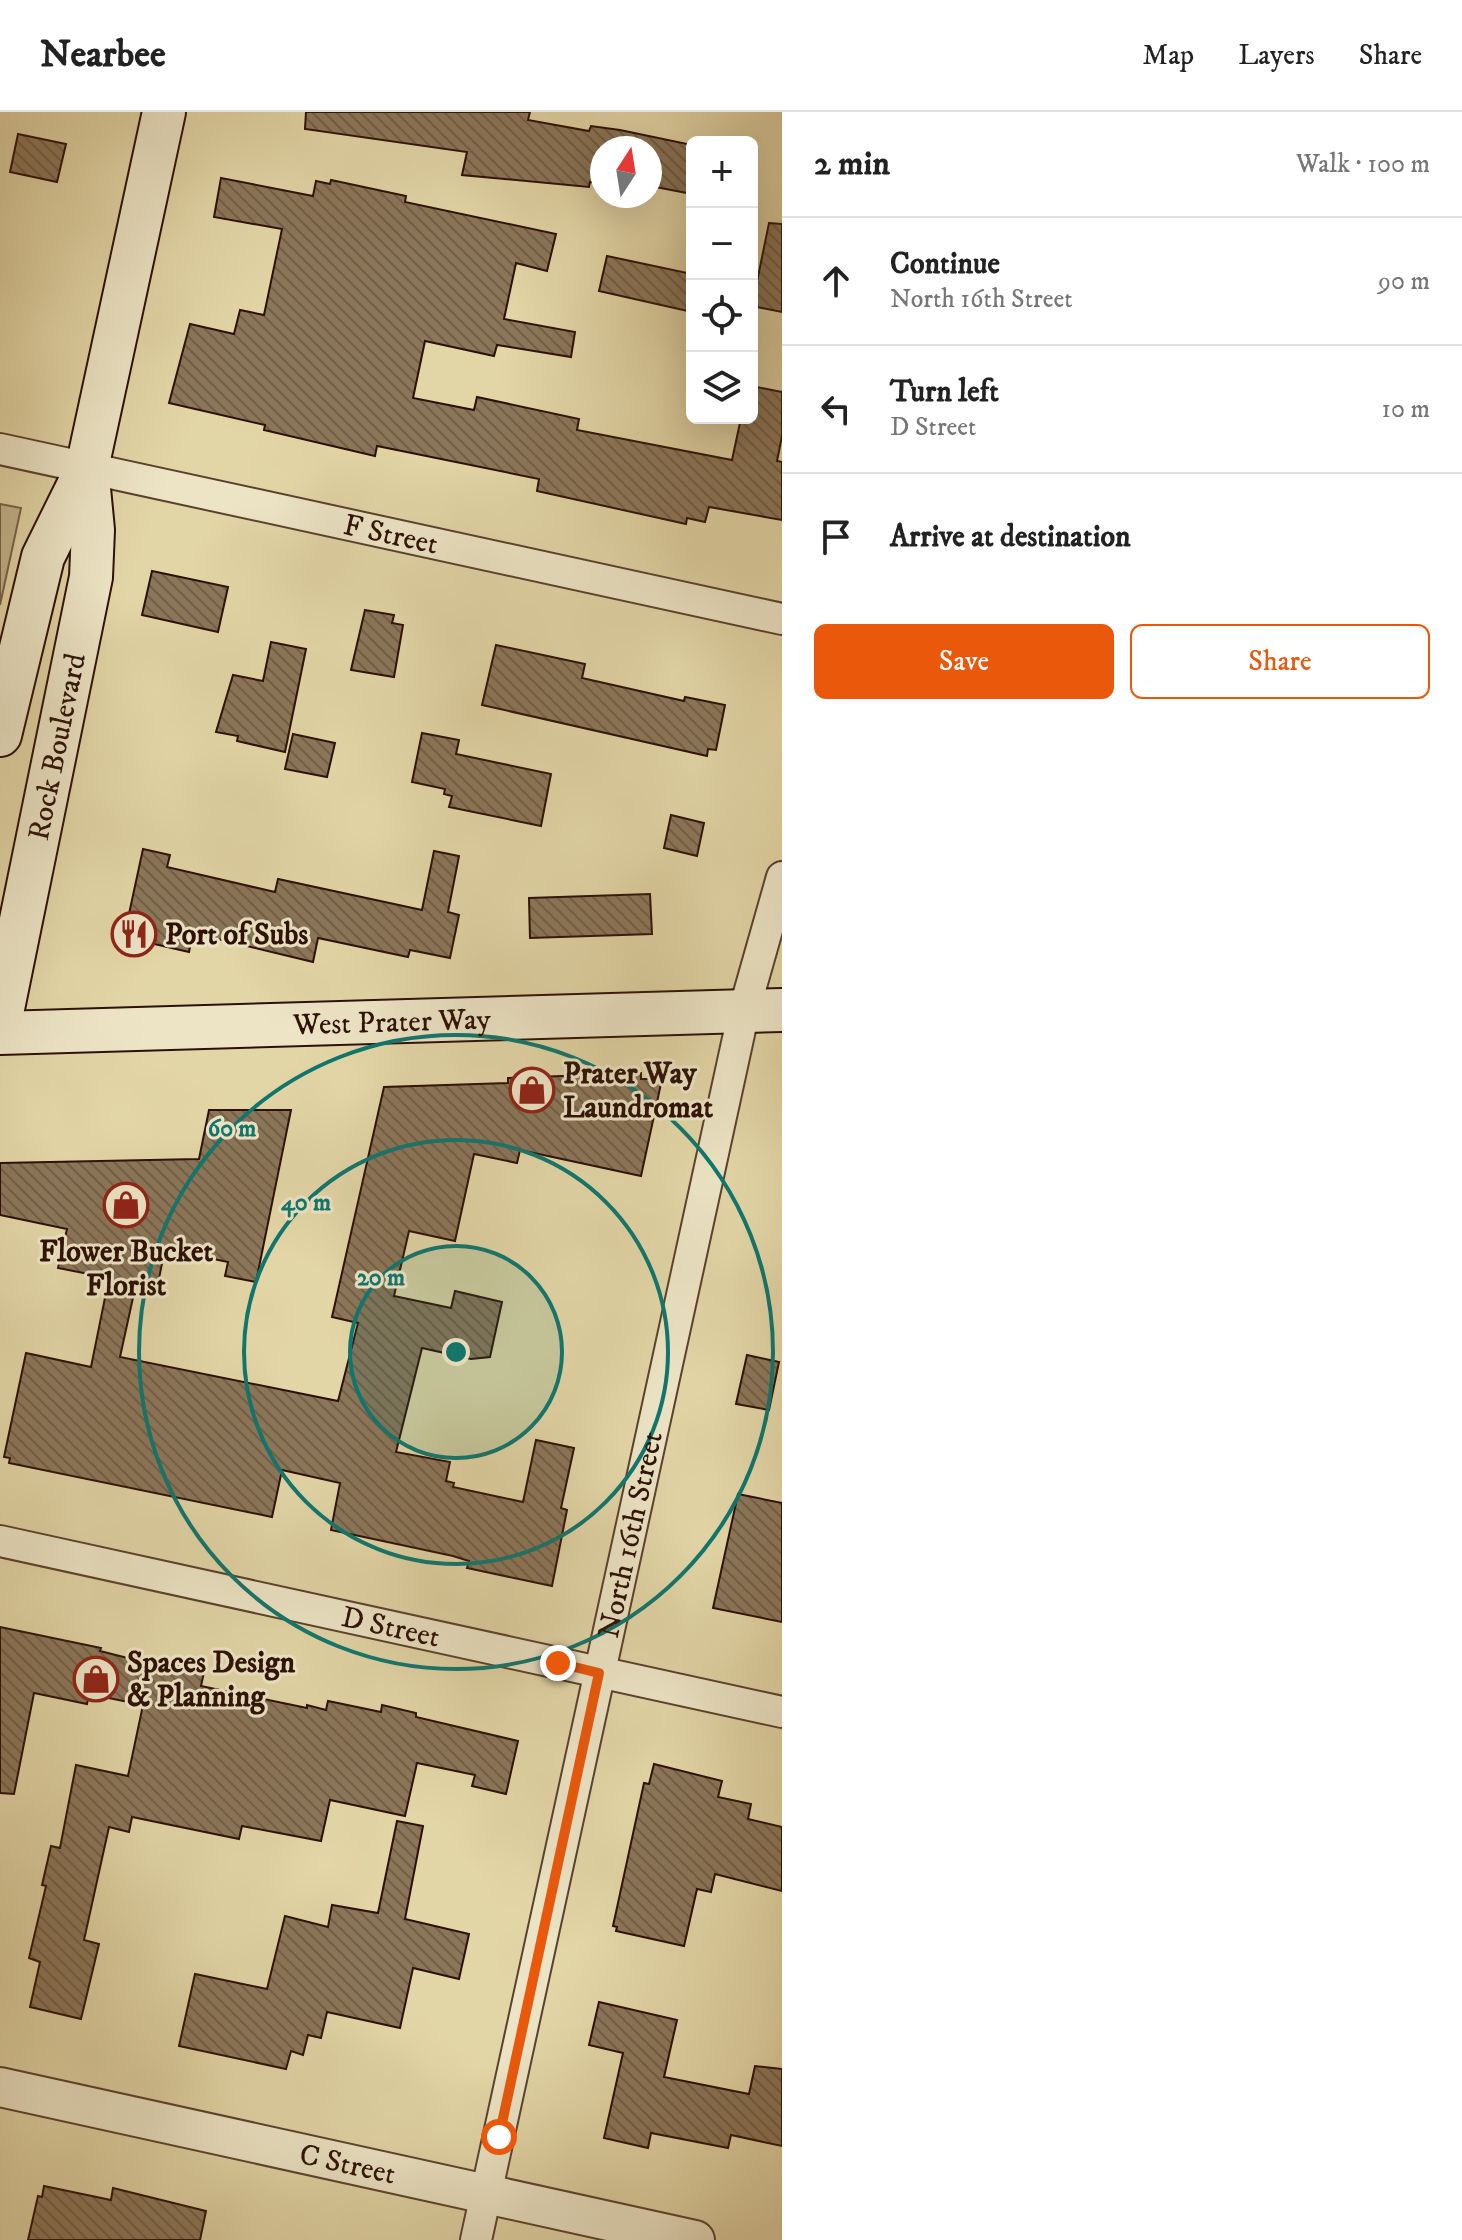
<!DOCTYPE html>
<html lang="en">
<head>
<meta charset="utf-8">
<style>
  body { margin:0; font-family:"IM FELL DW Pica",serif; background:#f2f2f2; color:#222 }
  .controls { position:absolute; right:24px; top:24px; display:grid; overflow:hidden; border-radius:12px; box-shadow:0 8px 32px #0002 }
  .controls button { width:72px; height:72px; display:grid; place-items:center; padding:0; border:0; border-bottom:2px solid #e0e0e0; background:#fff; color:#222; font:40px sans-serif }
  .compass { position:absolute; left:590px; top:24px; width:72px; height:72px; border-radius:50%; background:#fff; box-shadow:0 8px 32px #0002; rotate:12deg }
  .stop { position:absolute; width:24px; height:24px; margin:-18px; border:6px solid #ea580c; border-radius:50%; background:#fff }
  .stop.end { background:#ea580c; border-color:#fff; box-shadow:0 2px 8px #0008 }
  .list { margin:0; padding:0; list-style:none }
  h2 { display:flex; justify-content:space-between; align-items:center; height:104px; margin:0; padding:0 32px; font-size:34px }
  h2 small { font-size:26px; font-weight:400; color:#767676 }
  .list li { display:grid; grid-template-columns:52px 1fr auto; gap:24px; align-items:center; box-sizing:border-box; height:128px; padding:0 32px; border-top:2px solid #e0e0e0 }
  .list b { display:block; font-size:30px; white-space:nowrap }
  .list p { margin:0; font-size:26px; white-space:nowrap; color:#767676 }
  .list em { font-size:26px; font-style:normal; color:#767676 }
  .actions { display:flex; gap:16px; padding:24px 32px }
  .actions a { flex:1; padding:18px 0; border:2px solid #ea580c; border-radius:12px; text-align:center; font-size:28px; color:#ea580c }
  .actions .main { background:#ea580c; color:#fff }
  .icon { flex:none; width:44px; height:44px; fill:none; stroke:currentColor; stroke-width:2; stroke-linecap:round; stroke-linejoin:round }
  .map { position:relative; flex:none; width:782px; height:2128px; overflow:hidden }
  header { display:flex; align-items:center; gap:48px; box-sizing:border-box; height:112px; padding:0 40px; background:#fff; border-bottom:2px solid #e0e0e0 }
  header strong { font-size:38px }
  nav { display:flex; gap:44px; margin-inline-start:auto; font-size:28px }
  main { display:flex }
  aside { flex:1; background:#fff }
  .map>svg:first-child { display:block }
</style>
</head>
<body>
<header>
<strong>Nearbee</strong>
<nav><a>Map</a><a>Layers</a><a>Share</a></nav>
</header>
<main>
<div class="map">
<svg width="782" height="2128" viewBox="0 0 782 2128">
  <defs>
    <pattern id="building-back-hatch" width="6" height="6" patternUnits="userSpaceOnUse" patternTransform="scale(2)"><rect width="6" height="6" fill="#8b7659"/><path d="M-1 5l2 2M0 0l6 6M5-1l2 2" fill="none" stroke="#725f48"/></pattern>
  </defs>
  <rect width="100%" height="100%" fill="#e2d5a6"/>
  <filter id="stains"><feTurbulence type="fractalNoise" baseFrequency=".0025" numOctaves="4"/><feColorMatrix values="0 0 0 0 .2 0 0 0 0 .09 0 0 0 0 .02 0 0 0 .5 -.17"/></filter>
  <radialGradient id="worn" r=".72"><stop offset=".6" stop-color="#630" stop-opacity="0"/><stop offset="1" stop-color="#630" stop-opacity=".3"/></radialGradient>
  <polygon fill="#c3b48b" stroke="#786248" stroke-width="2" points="0,392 21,396 0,493"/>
  <g fill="url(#building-back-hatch)" stroke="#2c1005" stroke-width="2">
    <polygon points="306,0 530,0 528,8 589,19 591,14 620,18 692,33 692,82 650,74 650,36 602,36 602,72 590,70 589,75 462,63 467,40 305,17"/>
    <polygon points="18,22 66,32 57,70 10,60"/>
    <polygon points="221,66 313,84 316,69 330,72 331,68 406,84 405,90 556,122 547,159 516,151 504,207 575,220 571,245 497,233 494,244 425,229 413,286 474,298 477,285 579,307 577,318 732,348 741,306 752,306 752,274 782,280 782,324 777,349 782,350 782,408 709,395 705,410 687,406 686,412 537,379 539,367 377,334 375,344 264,318 265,313 169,291 190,212 234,222 240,198 264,203 282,117 214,105"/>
    <polygon points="769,111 782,112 782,200 752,194"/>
    <polygon points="607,144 692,162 692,200 599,179"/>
    <polygon points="152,459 228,475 218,520 142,503"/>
    <polygon points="365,498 394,503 392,511 403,513 394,565 351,558"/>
    <polygon points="271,530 306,537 285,640 237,629 238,624 216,620 233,563 263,569"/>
    <polygon points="496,533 585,552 582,566 684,589 685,585 725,593 716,638 708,637 707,644 482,593"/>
    <polygon points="422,621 459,628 456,642 551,662 541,714 449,695 452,684 444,682 445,677 412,670"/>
    <polygon points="293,622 335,631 327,665 285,657"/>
    <polygon points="671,703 704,711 697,744 664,736"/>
    <polygon points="143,737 170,743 167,755 275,780 278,767 422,798 434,739 459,744 448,800 459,803 450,846 410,838 408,845 318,826 313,850 193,821 189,840 124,825"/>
    <polygon points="650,782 652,822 530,826 529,786"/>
    <polygon points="641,961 641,967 662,967 641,1064 520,1038 517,1051 474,1042 455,1129 409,1119 394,1184 451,1196 455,1179 502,1190 490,1245 471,1247 422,1236 396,1340 450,1350 446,1369 454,1371 453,1375 523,1390 536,1328 574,1336 561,1396 567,1398 552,1474 467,1456 469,1449 453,1444 331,1418 340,1371 282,1358 272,1405 9,1351 10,1346 4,1345 26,1241 91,1255 109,1166 58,1156 67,1117 0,1103 0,1051 199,1047 209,998 291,998 256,1170 225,1164 228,1150 165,1137 157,1176 136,1172 120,1245 338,1289 358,1211 332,1205 384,975 508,971 508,966"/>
    <polygon points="747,1243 779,1250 769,1298 736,1292"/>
    <polygon points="738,1382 782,1391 782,1510 713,1496"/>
    <polygon points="0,1515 101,1536 100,1539 167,1556 168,1552 204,1560 201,1574 307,1596 307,1593 326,1598 328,1589 381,1600 382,1593 416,1601 416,1605 518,1629 506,1682 472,1674 475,1663 417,1651 405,1704 330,1688 321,1729 242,1714 239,1727 132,1705 129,1720 109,1715 84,1828 99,1832 81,1907 30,1895 40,1850 29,1846 46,1774 42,1773 51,1734 60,1736 76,1653 128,1664 143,1593 89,1582 87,1592 34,1581 14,1682 0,1681"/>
    <polygon points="654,1652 722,1669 718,1685 751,1692 748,1707 782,1715 782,1779 715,1762 711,1780 697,1777 684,1834 616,1819 617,1815 613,1814 644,1671 649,1672"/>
    <polygon points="397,1709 423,1714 405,1807 469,1822 459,1867 413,1856 400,1916 327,1900 321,1926 308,1923 303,1943 291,1939 286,1957 179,1934 195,1862 267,1877 285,1804 328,1815 332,1793 378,1801"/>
    <polygon points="599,1890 677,1908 664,1965 749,1982 755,1954 782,1957 782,2034 731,2023 728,2036 651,2021 648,2036 604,2026 623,1941 589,1933"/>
    <polygon points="44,2074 111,2088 113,2076 206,2099 200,2128 28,2128 38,2084 42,2085"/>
  </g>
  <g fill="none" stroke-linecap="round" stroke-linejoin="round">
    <g stroke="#5a412d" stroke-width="34">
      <g id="minor">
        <path id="s1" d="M0,337L782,507"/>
        <path id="s2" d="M0,1429L782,1600"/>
        <path id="s3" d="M476,2128L744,899L782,765"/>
      </g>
    </g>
    <g stroke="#5a412d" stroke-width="42">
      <g id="tertiary">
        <path id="s4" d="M0,1975L695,2128"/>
      </g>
    </g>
    <g stroke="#2c1005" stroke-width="46">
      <g id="secondary">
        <polyline points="0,623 43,445 87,356 164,0"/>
        <path id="s5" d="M0,911L91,465L93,418L87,356"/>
        <path id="s6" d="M0,921L782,898"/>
      </g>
    </g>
    <use href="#minor" stroke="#ece4c5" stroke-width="30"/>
    <use href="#tertiary" stroke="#ece4c5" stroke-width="38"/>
    <use href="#secondary" stroke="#ece4c5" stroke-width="42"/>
  </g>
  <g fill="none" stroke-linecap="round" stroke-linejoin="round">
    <polyline stroke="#ea580c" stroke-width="10" points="499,2025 599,1561 558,1551"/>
  </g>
  <circle cx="456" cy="1240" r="106" fill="#0f766e" fill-opacity=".12"/>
  <g fill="none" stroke="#0f766e" stroke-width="4">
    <circle cx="456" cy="1240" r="106"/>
    <circle cx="456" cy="1240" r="212"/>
    <circle cx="456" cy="1240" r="317"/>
  </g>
  <defs>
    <g id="restaurant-ring" transform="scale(2.3)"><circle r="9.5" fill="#ece4c5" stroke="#8f2418" stroke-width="1.5"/><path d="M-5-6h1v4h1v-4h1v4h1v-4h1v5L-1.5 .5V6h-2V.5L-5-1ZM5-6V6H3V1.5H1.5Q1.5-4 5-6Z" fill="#8f2418"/></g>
    <g id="shop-ring" transform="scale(2.3)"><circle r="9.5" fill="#ece4c5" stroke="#8f2418" stroke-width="1.5"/><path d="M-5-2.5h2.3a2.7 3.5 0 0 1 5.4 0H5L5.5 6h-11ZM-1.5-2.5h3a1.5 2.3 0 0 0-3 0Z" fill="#8f2418"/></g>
  </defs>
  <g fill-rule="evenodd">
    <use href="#restaurant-ring" x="134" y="822"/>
    <use href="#shop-ring" x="532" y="978"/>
    <use href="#shop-ring" x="126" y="1093"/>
    <use href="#shop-ring" x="96" y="1567"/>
  </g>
  <g text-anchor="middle" stroke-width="6" stroke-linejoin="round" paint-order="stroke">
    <g font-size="30" fill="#2c1005" stroke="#ece4c5">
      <text dy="10" stroke="none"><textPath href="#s1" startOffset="400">F Street</textPath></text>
      <text dy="10" stroke="none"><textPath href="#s5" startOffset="282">Rock Boulevard</textPath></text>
      <text dy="10" stroke="none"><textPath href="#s6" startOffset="392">West Prater Way</textPath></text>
      <text dy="10" stroke="none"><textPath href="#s3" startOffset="722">North 16th Street</textPath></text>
      <text dy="10" stroke="none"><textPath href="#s2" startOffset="400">D Street</textPath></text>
      <text dy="10" stroke="none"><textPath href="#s4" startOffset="356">C Street</textPath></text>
    </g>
    <g font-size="30" font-weight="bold" fill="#2c1005" stroke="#ece4c5" text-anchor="start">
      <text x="165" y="832">Port of Subs</text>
      <text x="563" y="971">Prater Way<tspan x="563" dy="34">Laundromat</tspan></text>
      <text x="126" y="1149" text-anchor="middle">Flower Bucket<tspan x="126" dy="34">Florist</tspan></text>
      <text x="127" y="1560">Spaces Design<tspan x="127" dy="34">&amp; Planning</tspan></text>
    </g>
  </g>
  <circle cx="456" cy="1240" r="12" fill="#0f766e" stroke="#ece4c5" stroke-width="4"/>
  <g font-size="24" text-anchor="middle" font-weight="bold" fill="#0f766e" stroke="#ece4c5" stroke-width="6" stroke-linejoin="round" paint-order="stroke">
    <text x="232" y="1024">60 m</text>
    <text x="306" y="1098">40 m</text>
    <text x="381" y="1173">20 m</text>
  </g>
  <rect width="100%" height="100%" filter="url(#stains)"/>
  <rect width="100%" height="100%" fill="url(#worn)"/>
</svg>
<div class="controls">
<button>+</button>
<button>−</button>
<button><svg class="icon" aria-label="locate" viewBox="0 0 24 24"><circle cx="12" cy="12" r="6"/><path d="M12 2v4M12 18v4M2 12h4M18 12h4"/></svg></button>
<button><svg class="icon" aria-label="layers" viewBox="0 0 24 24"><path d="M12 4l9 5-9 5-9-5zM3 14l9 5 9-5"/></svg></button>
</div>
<svg class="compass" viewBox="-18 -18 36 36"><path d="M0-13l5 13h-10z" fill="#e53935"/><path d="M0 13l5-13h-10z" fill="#767676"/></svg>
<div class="stop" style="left:499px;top:2025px"></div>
<div class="stop end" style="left:558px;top:1551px"></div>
</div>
<aside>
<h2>2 min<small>Walk · 100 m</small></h2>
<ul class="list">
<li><svg class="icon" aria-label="ahead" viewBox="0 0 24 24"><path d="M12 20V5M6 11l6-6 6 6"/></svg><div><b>Continue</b><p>North 16th Street</p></div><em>90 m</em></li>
<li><svg class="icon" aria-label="left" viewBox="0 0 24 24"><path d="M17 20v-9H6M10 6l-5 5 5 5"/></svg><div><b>Turn left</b><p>D Street</p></div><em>10 m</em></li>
<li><svg class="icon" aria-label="arrive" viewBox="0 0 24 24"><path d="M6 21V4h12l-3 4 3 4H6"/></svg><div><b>Arrive at destination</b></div></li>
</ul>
<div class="actions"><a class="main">Save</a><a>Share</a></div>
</aside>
</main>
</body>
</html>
